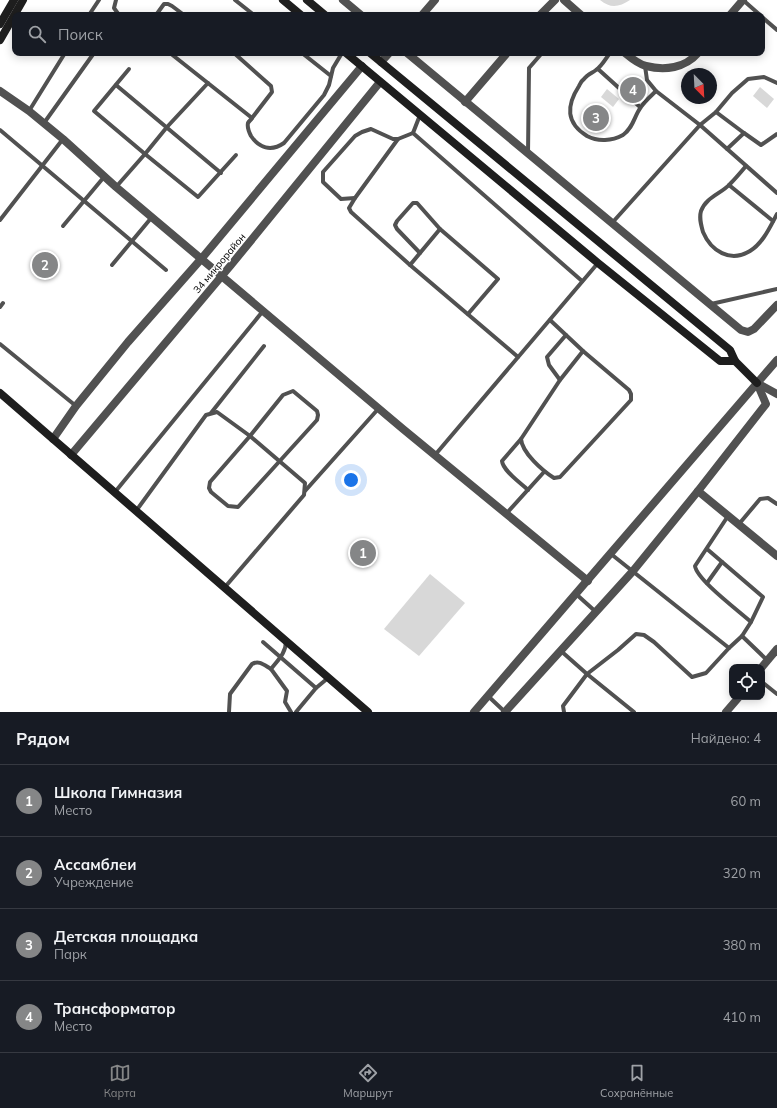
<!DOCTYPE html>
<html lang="ru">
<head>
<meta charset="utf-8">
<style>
  body { margin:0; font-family:Mulish,sans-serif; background:#242831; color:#f1f3f6 }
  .controls { position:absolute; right:12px; bottom:12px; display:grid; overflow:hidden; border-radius:8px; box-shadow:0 2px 10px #0003 }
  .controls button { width:36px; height:36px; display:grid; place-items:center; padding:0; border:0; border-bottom:1px solid #363941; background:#171b24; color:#f1f3f6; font:20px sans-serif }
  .compass { position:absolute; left:681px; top:68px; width:36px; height:36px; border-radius:50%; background:#171b24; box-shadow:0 2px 10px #0003; rotate:156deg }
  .you { position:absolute; left:351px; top:480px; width:14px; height:14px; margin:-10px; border:3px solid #fff; border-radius:50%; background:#1a73e8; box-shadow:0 0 0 6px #1a73e833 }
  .badge { display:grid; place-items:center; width:26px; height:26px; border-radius:50%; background:#858687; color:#fff; font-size:13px; font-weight:700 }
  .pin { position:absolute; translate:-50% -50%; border:2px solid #fff; box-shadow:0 1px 4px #0006 }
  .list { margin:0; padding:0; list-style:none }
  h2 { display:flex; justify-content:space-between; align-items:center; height:52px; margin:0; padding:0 16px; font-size:17px }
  h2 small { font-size:13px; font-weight:400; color:#9ea1a6 }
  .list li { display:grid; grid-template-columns:26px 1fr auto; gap:12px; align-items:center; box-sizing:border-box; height:72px; padding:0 16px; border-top:1px solid #363941 }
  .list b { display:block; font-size:15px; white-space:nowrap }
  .list p { margin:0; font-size:13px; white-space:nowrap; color:#9ea1a6 }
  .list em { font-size:13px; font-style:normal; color:#9ea1a6 }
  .icon { flex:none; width:22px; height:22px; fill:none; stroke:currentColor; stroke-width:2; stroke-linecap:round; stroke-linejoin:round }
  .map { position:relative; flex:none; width:777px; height:712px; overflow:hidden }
  .search { position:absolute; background:#171b24; box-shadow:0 2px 10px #0003; left:12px; right:12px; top:12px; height:44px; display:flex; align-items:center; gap:10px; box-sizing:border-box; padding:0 14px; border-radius:8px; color:#9ea1a6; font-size:15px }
  .sheet { height:340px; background:#171b24 }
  nav { display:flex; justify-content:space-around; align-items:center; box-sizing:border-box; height:56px; border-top:1px solid #363941; background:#171b24; font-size:11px; color:#9ea1a6 }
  nav a { display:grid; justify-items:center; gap:2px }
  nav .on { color:#858687 }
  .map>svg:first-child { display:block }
</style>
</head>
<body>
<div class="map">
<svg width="777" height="712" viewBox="0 0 777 712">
  <rect width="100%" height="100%" fill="#fff"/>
  <g fill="#d8d8d8">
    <path d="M600,0H630C619,7 611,9 600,0Z"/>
    <polygon points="760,87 774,99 767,108 753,96"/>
    <polygon points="607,89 619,99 613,107 601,97"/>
    <polygon points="592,108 606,120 599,128 585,117"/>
    <polygon points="430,574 465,603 419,656 384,629"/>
  </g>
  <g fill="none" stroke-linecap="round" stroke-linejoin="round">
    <g stroke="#515151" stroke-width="4">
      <polyline points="116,0 114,8 119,15"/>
      <polyline points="235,0 254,15"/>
      <polyline points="743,0 760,15"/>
      <polyline points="89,15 99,0"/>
      <polyline points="156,15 164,4 168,4 172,6 184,15"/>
      <polyline points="762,17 777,30"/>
      <polyline points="170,53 252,118 272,92 271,86 234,53"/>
      <polyline points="302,53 331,76"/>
      <path d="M610,53C606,58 602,66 596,70C592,73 587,75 584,79C581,81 580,84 579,86C566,106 566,123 587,136C598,142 612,141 623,135C634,127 634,116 641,107C645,101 651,96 656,91"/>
      <polyline points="645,66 647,80 656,91 700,125 716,112 732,93 748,79 764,77 777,83"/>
      <polyline points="598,69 640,107"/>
      <polyline points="208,83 167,127 145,154 198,197 236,155"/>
      <polyline points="116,85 221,173"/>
      <polyline points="29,111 65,53"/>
      <polyline points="716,112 744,133"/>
      <polyline points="420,115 413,133 582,281"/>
      <path d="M252,118C251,120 249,121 248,123C247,127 249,132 251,136C259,148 271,152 284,143L324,95L329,85L333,68L342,53"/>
      <polyline points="44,123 94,53"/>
      <polyline points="0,130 166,270"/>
      <polyline points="398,139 355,198 349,208 351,212 410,265 518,357"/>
      <polyline points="727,149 744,133 761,145 777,134"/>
      <polyline points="528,154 529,68 542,53"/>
      <path d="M746,166C741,172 736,178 730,184C721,194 706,197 701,211C699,218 701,225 703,232C711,251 730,263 750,251C763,243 770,227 777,214"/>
      <polyline points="729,185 773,221"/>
      <polyline points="116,187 145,154 94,111 129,69"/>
      <polyline points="355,198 341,199 323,182 323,172 355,136 362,132 371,129 393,139 398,139 413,133"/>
      <polyline points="0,220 63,139"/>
      <polyline points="612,223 700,125 777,193"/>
      <polyline points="63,226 104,177"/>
      <polyline points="420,253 397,229 395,225 397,221 413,203 417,203 440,229"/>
      <polyline points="112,265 152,217"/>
      <polyline points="410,265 440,229 498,279 468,314"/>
      <polyline points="711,304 777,289"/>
      <polyline points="0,307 3,303"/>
      <polyline points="550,320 583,351"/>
      <polyline points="0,344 76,406"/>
      <path d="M583,351L629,390L631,394V400L560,477L554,478C543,471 522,453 521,439L560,380Z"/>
      <polyline points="560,380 549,365 547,357 566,335"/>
      <polygon points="293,391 317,411 318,415 317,420 238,507 228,506 211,492 209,488 210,482 250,436 283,395"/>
      <polyline points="211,413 264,346"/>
      <path d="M521,439L502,461C503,471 521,483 528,490"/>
      <polyline points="435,455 598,263"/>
      <polyline points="305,491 379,408"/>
      <polyline points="115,492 263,311"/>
      <polyline points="136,511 206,415 217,412 250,436 305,483 304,495 225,587"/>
      <polyline points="506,514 544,472"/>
      <path d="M728,516L695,566C697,580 739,611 751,622"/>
      <polyline points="739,524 760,499 768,498 777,504"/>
      <polyline points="611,554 729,648"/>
      <polyline points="707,583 722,562"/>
      <polyline points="576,594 596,612"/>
      <polyline points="742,636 767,660"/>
      <path d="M286,641C286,653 278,660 271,669L287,691L285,702L291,712"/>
      <polyline points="263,642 316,688"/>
      <polyline points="561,651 587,674 618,650 636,634 644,635 654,642 692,677 706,673 729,648 742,636 751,622 763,597 707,549"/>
      <polyline points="762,682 777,694"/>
      <polyline points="488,696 505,712"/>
      <path d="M229,712L230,694L252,664C259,660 264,665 271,669"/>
      <polyline points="296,712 316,688 328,678"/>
      <polyline points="564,712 563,706 587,674 634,712"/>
    </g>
    <g stroke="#515151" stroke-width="8">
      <polyline points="343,0 361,15"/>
      <polyline points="564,0 581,15"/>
      <polyline points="422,15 435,0"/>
      <polyline points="540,15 555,0"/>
      <polyline points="730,15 743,0"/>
      <polyline points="407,53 741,330 748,332 754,329 777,305"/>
      <path d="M625,53C631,58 638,64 646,66C665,71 685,68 698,53"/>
      <polyline points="381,62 389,53"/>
      <polyline points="0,91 29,111 63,139 116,187 403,429 588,581"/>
      <polyline points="465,102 507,53"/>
      <polyline points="757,383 777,394"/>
      <polyline points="53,439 76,406 128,342 202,258 362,66"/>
      <polyline points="71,455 231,265 380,82"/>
      <polyline points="698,491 777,556"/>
      <polyline points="762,667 777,649"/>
      <polyline points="474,712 777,360"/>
      <polyline points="505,712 633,571 698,491 766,404 757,383"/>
      <polyline points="726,712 739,697"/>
    </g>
    <g stroke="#1e1e1e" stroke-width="8">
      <polyline points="283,0 301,15"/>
      <polyline points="307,0 325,15"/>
      <polyline points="0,24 14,0"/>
      <polyline points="0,40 23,0"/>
      <polyline points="346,53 598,263 720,361 735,361 730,350 370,53"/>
      <polyline points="735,361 757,383"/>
      <polyline points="0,393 368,712"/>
    </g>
  </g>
  <g text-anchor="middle" stroke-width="3" stroke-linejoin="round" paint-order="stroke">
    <g font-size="10" fill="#000" stroke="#fff">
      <text transform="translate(219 263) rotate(-50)" y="4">34 микрорайон</text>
    </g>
  </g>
</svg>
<div class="controls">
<button><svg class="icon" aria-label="locate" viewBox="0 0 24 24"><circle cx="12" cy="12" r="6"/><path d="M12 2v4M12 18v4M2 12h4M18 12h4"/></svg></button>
</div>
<svg class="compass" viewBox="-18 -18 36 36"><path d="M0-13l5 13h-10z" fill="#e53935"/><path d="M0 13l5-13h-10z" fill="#9ea1a6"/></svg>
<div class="you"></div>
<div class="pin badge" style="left:363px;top:553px">1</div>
<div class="pin badge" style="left:45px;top:265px">2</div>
<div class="pin badge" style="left:596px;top:118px">3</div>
<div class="pin badge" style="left:633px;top:90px">4</div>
<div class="search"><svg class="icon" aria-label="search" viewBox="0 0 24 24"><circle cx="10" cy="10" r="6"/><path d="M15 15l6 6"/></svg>Поиск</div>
</div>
<section class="sheet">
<h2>Рядом<small>Найдено: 4</small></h2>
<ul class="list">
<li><span class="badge">1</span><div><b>Школа Гимназия</b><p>Место</p></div><em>60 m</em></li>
<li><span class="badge">2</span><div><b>Ассамблеи</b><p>Учреждение</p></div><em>320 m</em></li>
<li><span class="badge">3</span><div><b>Детская площадка</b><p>Парк</p></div><em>380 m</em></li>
<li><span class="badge">4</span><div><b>Трансформатор</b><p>Место</p></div><em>410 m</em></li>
</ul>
</section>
<nav>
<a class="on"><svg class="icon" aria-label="map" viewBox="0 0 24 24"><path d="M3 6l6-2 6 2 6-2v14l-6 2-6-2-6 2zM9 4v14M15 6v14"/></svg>Карта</a>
<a><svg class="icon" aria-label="directions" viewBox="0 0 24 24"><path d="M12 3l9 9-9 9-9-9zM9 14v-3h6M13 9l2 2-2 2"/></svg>Маршрут</a>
<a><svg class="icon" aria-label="saved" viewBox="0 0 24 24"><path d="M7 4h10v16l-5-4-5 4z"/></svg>Сохранённые</a>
</nav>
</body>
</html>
